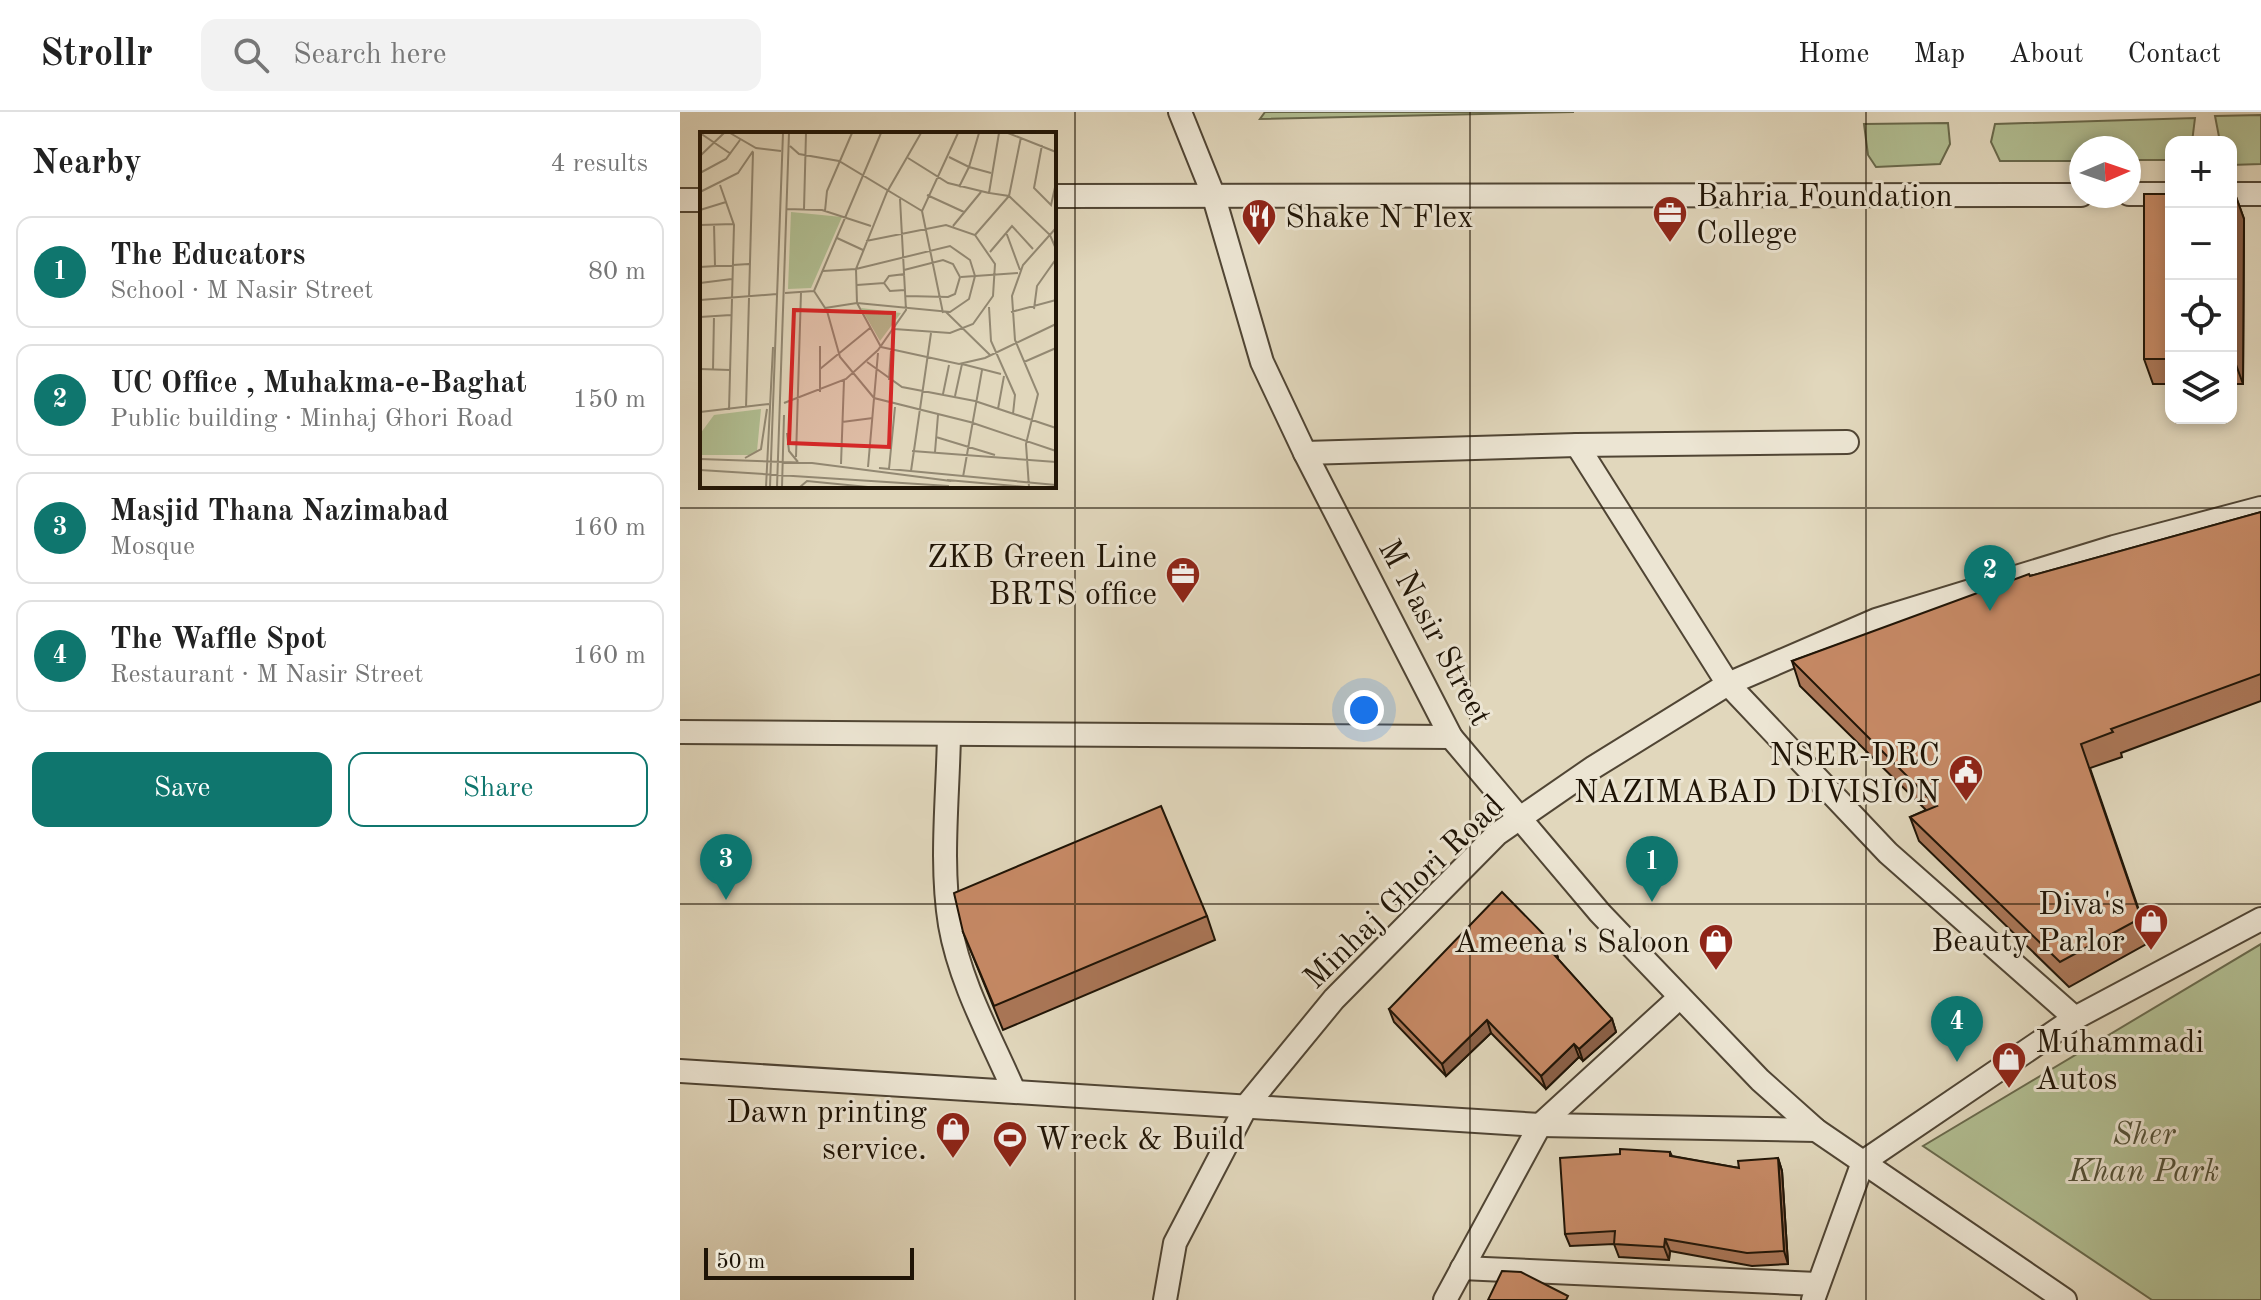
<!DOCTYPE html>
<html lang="en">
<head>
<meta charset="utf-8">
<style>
  body { margin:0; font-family:"Old Standard TT",serif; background:#f2f2f2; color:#222 }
  .controls { position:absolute; right:24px; top:24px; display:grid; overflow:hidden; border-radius:16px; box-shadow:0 4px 12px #0003 }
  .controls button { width:72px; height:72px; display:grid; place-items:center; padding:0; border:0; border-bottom:2px solid #e0e0e0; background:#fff; color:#222; font:40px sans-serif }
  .compass { position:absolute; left:1389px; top:24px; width:72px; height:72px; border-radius:50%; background:#fff; box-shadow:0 4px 12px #0003; rotate:88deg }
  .scale { position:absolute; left:24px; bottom:20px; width:210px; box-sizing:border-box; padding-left:8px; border:4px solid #1f1406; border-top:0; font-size:22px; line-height:28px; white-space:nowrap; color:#1f1406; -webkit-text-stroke:6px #ece5d3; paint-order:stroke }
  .you { position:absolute; left:684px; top:598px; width:28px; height:28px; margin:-20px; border:6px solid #fff; border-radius:50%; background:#1a73e8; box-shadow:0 0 0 12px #1a73e833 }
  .badge { display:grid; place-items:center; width:52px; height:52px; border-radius:50%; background:#0f766e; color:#fff; font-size:26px; font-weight:700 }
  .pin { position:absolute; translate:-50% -66px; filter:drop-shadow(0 2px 4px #0008) }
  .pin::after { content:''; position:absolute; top:42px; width:28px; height:24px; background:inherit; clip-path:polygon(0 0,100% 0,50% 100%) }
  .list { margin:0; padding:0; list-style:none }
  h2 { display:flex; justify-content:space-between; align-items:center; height:104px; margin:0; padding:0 32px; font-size:34px }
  h2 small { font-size:26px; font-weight:400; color:#767676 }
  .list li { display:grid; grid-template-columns:52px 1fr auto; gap:24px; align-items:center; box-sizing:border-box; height:112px; margin:0 16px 16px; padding:0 16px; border:2px solid #e0e0e0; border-radius:16px }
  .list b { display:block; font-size:30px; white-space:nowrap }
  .list p { margin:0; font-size:26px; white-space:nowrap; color:#767676 }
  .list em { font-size:26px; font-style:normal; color:#767676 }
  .actions { display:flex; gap:16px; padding:24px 32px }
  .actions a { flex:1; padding:18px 0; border:2px solid #0f766e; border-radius:16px; text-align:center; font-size:28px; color:#0f766e }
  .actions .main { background:#0f766e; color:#fff }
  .icon { flex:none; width:44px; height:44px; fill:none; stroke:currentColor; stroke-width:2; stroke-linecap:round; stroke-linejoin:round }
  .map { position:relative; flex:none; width:1581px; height:1188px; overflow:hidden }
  header { display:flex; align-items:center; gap:48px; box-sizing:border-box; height:112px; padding:0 40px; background:#fff; border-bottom:2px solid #e0e0e0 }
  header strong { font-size:38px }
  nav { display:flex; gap:44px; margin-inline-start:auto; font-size:28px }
  .search { width:560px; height:72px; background:#f2f2f2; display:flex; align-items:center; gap:20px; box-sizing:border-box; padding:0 28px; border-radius:16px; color:#767676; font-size:30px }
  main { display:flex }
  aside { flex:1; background:#fff }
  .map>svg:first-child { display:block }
</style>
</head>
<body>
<header>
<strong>Strollr</strong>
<div class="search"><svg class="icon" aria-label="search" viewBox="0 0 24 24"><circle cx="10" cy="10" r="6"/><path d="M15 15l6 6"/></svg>Search here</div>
<nav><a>Home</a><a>Map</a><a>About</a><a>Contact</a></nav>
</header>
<main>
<aside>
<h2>Nearby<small>4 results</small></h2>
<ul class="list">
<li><span class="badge">1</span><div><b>The Educators</b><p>School · M Nasir Street</p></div><em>80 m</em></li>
<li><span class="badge">2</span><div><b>UC Office , Muhakma-e-Baghat</b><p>Public building · Minhaj Ghori Road</p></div><em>150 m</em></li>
<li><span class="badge">3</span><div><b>Masjid Thana Nazimabad</b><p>Mosque</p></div><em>160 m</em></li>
<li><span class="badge">4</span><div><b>The Waffle Spot</b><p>Restaurant · M Nasir Street</p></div><em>160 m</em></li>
</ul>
<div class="actions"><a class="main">Save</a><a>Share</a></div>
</aside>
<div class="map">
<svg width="1581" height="1188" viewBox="0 0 1581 1188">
  <rect width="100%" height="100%" fill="#e1d7bc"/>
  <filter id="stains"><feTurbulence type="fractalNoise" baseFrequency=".0025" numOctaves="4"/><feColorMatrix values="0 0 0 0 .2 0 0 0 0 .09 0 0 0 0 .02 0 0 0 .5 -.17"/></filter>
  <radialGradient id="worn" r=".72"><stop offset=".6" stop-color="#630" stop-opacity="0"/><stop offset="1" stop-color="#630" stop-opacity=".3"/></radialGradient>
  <g fill="#b1be92" stroke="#68694c" stroke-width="2">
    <polygon points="585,0 894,0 580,7"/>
    <polygon points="1581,3 1581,52 1551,53 1551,30 1540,30 1535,4"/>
    <polygon points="1515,6 1512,30 1491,30 1491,48 1449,48 1449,36 1401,36 1401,49 1320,49 1311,30 1315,12"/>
    <polygon points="1268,11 1270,32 1260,52 1196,55 1188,43 1184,12"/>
    <polygon points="1581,832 1581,1188 1472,1188 1243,1034"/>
  </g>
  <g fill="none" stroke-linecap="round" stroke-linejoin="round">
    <g stroke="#504534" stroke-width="26">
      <g id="minor">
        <polyline points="500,0 533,82 582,250 625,341 771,625 920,801 1080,968 1136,1018 1385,1188"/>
        <polyline points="1449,82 1491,82"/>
        <polyline points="1551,82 1581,82"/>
        <polyline points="374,84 1401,83"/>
        <polyline points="0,88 22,88"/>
        <polyline points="897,333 1048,572 1208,741 1395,906"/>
        <polyline points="625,341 897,333 1167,330"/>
        <polyline points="0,620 771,625"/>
        <path d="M269,622C268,685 260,751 270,813C280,871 311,926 334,979"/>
        <polyline points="0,959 860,1013 1136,1018"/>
        <polyline points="1183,1050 1395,906 1581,807"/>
        <polyline points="782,1156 1137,1172"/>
        <polyline points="485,1188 495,1131 567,993 654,887 817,722 914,655 1048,572 1196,508 1434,435 1581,396"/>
        <polyline points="765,1188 860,1013 1000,885"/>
        <polyline points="1133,1188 1183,1050"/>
      </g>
    </g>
    <use href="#minor" stroke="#ece5d3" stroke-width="22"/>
  </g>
  <g fill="#aa7657" stroke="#1f1406" stroke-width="2">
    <polygon points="1491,82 1491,272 1473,272 1464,247"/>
    <polygon points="1551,82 1555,82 1564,107 1563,272 1551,272"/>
    <polygon points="1581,400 1581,589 1441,641 1442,645 1410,656 1470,830 1389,875 1239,729 1230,705 1246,698 1120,574 1112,549 1350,464"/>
    <polygon points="527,804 535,828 323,918 283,820"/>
    <polygon points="878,845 877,846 932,907 936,920 903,949 899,945 866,977 811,921 766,964 714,910 709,897"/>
    <polygon points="990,1040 992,1044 1059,1056 1098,1046 1102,1059 1108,1152 1072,1154 990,1139 989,1148 939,1145 934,1132 890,1134 885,1122"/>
  </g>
  <g fill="#8b6047" stroke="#1f1406" stroke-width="2">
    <polygon points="1555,82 1564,107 1563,272 1554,247"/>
    <polygon points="873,832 878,845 874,850 869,837"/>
    <polygon points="932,907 936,920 903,949 899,937"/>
    <polygon points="807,908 811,921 766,964 762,952"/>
    <polygon points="894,932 899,945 866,977 861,964"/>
    <polygon points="1098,1046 1102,1059 1108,1152 1104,1139"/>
    <polygon points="985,1127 990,1139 989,1148 984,1135"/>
  </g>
  <g fill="#c68965" stroke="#1f1406" stroke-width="2">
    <rect x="1464" y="82" width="27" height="165"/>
    <polygon points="1551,82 1555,82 1554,247 1551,247"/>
    <polygon points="1581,400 1581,562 1431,617 1433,620 1401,632 1461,806 1380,850 1230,705 1257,694 1112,549 1349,462 1350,464"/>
    <polygon points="481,694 527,804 314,894 283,820 274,781"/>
    <polygon points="822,780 873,832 869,837 932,907 899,937 894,932 861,964 807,908 762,952 709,897"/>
    <polygon points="940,1037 990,1040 990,1044 1059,1056 1058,1049 1098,1046 1104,1139 1067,1141 985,1127 984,1135 934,1132 935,1119 885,1122 880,1046 940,1042"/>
    <polygon points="822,1159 841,1160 888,1184 886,1188 808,1188"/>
  </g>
  <path fill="none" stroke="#1f1406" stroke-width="2" stroke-opacity="0.55" d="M395,0V1188M790,0V1188M1186,0V1188M0,396H1581M0,792H1581"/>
  <defs>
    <g id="office-pin" transform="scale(1.8)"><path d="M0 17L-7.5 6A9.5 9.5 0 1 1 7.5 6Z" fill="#8f2418" stroke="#ece5d3"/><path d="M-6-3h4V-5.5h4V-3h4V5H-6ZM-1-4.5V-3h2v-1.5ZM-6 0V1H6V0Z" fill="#fff"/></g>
    <g id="restaurant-pin" transform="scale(1.8)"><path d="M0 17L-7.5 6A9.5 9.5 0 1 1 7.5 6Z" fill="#8f2418" stroke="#ece5d3"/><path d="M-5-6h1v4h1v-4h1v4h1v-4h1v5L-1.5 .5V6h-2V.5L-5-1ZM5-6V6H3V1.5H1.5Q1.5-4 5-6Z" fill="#fff"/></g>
    <g id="civic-pin" transform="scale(1.8)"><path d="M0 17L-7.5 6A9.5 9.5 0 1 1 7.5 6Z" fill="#8f2418" stroke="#ece5d3"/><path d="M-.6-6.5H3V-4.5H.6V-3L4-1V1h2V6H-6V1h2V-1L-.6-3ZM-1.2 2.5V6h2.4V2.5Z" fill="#fff"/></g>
    <g id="shop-pin" transform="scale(1.8)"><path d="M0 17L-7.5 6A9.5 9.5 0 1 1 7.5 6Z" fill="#8f2418" stroke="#ece5d3"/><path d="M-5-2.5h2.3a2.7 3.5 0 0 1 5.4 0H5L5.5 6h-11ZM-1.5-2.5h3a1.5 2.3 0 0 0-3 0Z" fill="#fff"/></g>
    <g id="stadium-pin" transform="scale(1.8)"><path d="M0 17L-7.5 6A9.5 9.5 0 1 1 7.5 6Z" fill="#8f2418" stroke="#ece5d3"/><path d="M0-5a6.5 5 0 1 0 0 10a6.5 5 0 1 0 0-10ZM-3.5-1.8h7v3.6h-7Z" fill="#fff"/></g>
  </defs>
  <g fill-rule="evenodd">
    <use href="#office-pin" x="990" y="101"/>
    <use href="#restaurant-pin" x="579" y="104"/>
    <use href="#office-pin" x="503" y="462"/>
    <use href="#civic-pin" x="1286" y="660"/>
    <use href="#shop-pin" x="1471" y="809"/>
    <use href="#shop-pin" x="1036" y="829"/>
    <use href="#shop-pin" x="1329" y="947"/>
    <use href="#shop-pin" x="273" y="1017"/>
    <use href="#stadium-pin" x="330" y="1026"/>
  </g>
  <g text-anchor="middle" stroke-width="6" stroke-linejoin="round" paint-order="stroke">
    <g font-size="32" fill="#1f1406" stroke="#ece5d3" text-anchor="end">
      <text x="1016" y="94" text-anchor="start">Bahria Foundation<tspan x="1016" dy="37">College</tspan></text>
      <text x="605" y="115" text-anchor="start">Shake N Flex</text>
      <text x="477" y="455">ZKB Green Line<tspan x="477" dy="37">BRTS office</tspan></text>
      <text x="1260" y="653">NSER-DRC<tspan x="1260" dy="37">NAZIMABAD DIVISION</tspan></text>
      <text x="1445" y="802">Diva's<tspan x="1445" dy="37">Beauty Parlor</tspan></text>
      <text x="1010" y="840">Ameena's Saloon</text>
      <text x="1355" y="940" text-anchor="start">Muhammadi<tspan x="1355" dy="37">Autos</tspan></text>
      <text x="247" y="1010">Dawn printing<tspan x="247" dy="37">service.</tspan></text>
      <text x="356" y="1037" text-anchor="start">Wreck &amp; Build</text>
    </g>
    <g font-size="32" fill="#1f1406" stroke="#ece5d3">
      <text transform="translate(756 520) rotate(62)" y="11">M Nasir Street</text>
      <text transform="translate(723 779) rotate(-44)" y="11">Minhaj Ghori Road</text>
    </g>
    <g font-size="32" font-style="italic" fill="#525037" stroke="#ece5d3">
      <text x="1464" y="1032">Sher<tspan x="1464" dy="37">Khan Park</tspan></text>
    </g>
  </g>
  <g transform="translate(20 20)">
    <rect width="356" height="356" fill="#e1d7bc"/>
    <path d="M91,80L142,85L111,156L88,157ZM161,176L201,181L180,209ZM61,277L57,319L51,323H0V302L14,283Z" fill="#b1be92"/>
    <path fill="none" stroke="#938973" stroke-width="2" d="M0,1L31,22M30,1L56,16L81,19M299,1L289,61L309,64L350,103L356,117M308,1L356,20M342,13L334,56L351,73L356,51M90,14L99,22L139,29L222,79M0,24L24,1M249,25L269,35L279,1M208,26L248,51L289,61M0,41L26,27L40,8M20,53L34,93L29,278M259,55L269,35L291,41M0,60L38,41L53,19M227,63L264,80M86,77L122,78L171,94M104,77L106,1M0,78L26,70M125,79L127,59L152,1M14,92L15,134M0,93L34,92M253,94L281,60M306,100L320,138M275,103L309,64L321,5M137,106L163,118M166,109L246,93L275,103L295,132L293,164L273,192L250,201L194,197M290,120L312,94L333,117M0,135L49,132M204,138L243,128L253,132L260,145L255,162L248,165L206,164M123,139L156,137L250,114L270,128L275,144L269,167L250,180L157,171L125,176M261,145L318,141M0,151L32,147M184,151L189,144L205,142M157,153L184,151L190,159L205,158M114,159L127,179L140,225L174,266L270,290L356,319M114,159L181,1M85,161L114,159M0,168L77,162M289,175L291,209L315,263L313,282M334,177L337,154L356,127M246,180L290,223M311,180L356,168M243,181L222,79L258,1M0,185L31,183M181,215L157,171L156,137L187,60L221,1M181,215L259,232L285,226L356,192M167,230L202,255L275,269L356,296M324,230L356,216M0,237L30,238M120,237L170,196M13,238L14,184M189,248L191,219M120,260V214M243,262L249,233M255,264L262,232L301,242M84,271L146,247L178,218L206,178L200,67M46,276L53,20M298,277L304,244M0,280L69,272M142,290L173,286M87,301L89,319L98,330M236,305L295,323M212,319L356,330M235,320L238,283M96,325L101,160M45,326L61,317L67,277M0,327L112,331L251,349M141,332L144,248M168,335L178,221M179,336L356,353M189,337L195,275M0,338L249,354M211,339L231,201M263,345L282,238M247,348L326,355M66,355L73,215M70,355L83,1M77,355L89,1M82,355L84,283M100,355L107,349L168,355M329,355L326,312L338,262L315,208L312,164L323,133L356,96"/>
    <path fill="#d62828" fill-opacity="0.15" stroke="#d62828" stroke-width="4" d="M94,178L194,181L189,315L89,311Z"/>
    <rect width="356" height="356" fill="none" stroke="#1f1406" stroke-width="4"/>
  </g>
  <rect width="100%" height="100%" filter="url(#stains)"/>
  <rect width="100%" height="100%" fill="url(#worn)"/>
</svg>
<div class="controls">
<button>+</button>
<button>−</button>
<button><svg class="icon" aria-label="locate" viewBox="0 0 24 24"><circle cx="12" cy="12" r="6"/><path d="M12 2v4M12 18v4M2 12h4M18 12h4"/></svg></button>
<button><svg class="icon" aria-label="layers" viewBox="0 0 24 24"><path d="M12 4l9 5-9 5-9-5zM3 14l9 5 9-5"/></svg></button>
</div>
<svg class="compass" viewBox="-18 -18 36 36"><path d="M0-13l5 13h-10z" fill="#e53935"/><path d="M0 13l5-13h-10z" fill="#767676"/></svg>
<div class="scale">50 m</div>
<div class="you"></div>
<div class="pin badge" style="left:972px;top:790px">1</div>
<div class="pin badge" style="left:1310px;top:499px">2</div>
<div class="pin badge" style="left:46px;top:788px">3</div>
<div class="pin badge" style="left:1277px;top:950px">4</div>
</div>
</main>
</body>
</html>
